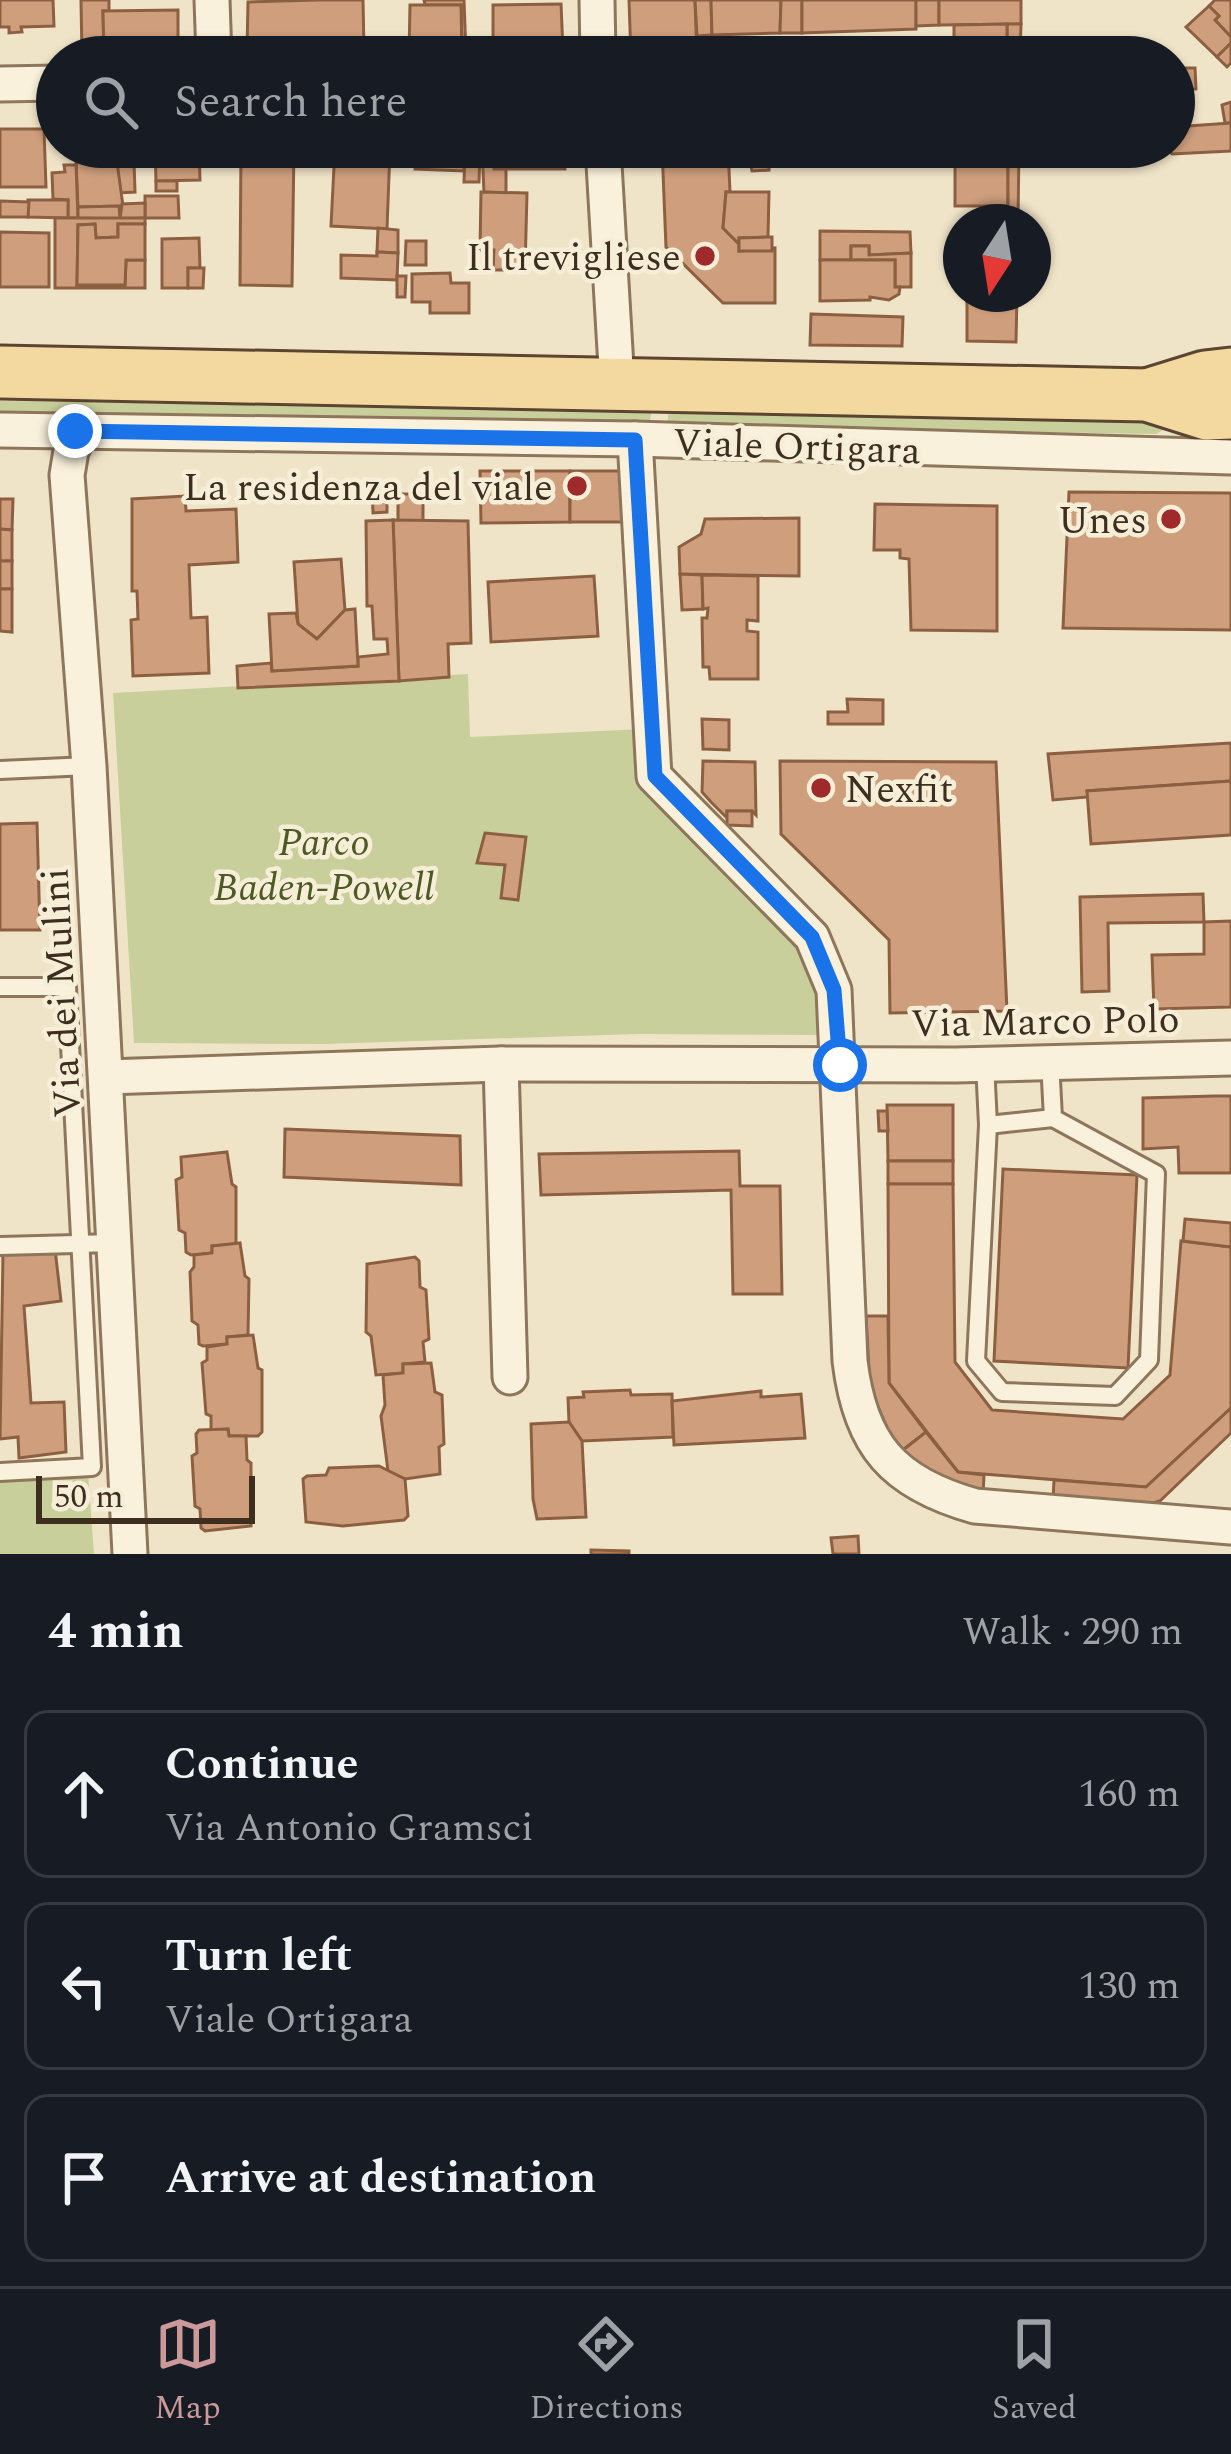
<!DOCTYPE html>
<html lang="en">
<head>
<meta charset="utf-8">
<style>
  body { margin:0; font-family:Spectral,serif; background:#242831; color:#f1f3f6 }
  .compass { position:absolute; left:943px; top:204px; width:108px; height:108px; border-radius:50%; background:#171b24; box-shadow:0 3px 9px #0004; rotate:192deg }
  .scale { position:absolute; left:36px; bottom:30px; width:219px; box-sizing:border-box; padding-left:12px; border:6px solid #3d2e20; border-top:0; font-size:33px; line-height:42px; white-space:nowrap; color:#3d2e20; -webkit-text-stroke:9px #f7eed8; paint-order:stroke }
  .stop { position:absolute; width:36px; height:36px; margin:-27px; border:9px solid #1a73e8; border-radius:50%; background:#fff }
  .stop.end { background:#1a73e8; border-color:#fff; box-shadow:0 3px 12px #0008 }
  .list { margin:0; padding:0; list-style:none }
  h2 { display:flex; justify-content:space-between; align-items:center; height:156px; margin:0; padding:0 48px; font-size:51px }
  h2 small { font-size:39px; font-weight:400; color:#9ea1a6 }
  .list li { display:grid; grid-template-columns:78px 1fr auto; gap:36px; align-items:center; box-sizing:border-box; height:168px; margin:0 24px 24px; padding:0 24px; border:3px solid #363941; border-radius:24px }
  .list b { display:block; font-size:45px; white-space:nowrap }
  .list p { margin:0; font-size:39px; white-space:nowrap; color:#9ea1a6 }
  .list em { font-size:39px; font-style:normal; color:#9ea1a6 }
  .icon { flex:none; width:66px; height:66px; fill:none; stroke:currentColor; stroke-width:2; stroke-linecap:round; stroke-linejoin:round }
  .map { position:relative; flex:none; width:1231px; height:1554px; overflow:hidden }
  .search { position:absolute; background:#171b24; box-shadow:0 3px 9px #0004; left:36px; right:36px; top:36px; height:132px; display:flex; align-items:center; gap:30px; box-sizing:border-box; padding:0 42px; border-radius:66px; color:#9ea1a6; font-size:45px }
  .sheet { height:732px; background:#171b24 }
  nav { display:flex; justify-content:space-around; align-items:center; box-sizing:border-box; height:168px; border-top:3px solid #363941; background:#171b24; font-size:33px; color:#9ea1a6 }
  nav a { display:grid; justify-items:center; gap:6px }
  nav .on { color:#cc999b }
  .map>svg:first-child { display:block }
</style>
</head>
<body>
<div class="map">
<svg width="1231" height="1554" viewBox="0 0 1231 1554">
  <rect width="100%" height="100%" fill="#f0e4c8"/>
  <g fill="#c9cf9b">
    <polygon points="0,401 648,406 652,411 649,424 0,421"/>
    <polygon points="669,407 1054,407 1176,423 1156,434 667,426"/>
    <polygon points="468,674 470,737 643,729 642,744 801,943 815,971 824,1035 638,1034 324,1044 134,1043 113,693"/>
    <polygon points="88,1472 94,1554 0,1554 0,1481"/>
  </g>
  <g fill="#cf9f7d" stroke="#8d5f41" stroke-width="3">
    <polygon points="0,0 53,0 54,26 21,27 22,32 9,33 9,27 0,27"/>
    <polygon points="81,0 109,0 109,11 103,11 104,57 82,57"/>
    <polygon points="319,0 363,0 364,51 247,51 248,2"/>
    <polygon points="424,0 464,0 466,54 462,54 461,5 425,5"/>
    <polygon points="629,0 695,0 697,57 631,57"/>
    <polygon points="695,0 711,0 712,35 697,36"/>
    <polygon points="711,0 781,0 780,33 712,35"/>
    <polygon points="781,0 802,0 802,33 780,33"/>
    <polygon points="802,0 916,0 916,29 802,33"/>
    <polygon points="916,0 939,0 939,25 916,26"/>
    <polygon points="939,0 1021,0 1021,24 939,25"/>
    <polygon points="1215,0 1231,0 1231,37 1215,20 1219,16 1209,6"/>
    <polygon points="561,4 563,50 549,50 549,55 493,51 493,5"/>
    <polygon points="410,5 461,5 462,54 409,55"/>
    <polygon points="1209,6 1219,16 1215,20 1231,37 1231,43 1217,57 1186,27"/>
    <polygon points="178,10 178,57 104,57 103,11"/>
    <polygon points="1007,24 1021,24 1020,57 1007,57"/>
    <polygon points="1007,24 1007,57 954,57 954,25"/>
    <polygon points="1231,43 1231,63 1227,67 1217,57"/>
    <polygon points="1174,68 1195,68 1196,89 1174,91"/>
    <polygon points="1231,102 1231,123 1225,123 1222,105"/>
    <polygon points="1231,123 1231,151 1172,154 1166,147 1174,147 1174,127"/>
    <polygon points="0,129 44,129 46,187 0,187"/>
    <polygon points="155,147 199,147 200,180 156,181"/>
    <polygon points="241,147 294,147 292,286 240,285"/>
    <polygon points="335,147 390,149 387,229 331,226"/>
    <polygon points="416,147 465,147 464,171 415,169"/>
    <rect x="494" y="147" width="71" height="22"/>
    <polygon points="662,147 728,147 730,192 726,192 723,228 739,244 739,251 775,248 775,303 723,303 666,247"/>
    <polygon points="747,147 768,147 769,170 752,171"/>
    <rect x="955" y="147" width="53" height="59"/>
    <polygon points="1008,147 1019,147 1018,222 993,222 989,219 988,206 1008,206"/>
    <polygon points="482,149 494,149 494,169 506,169 506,193 484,192"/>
    <polygon points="465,152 480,152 479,182 464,182"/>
    <polygon points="134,161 135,192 119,193 117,162"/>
    <polygon points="76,162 117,162 123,206 78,207"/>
    <polygon points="64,165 76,165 78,218 68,218 68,200 53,199 52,173 65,172"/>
    <rect x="156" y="181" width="21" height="10"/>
    <polygon points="481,192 527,193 525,270 493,270 494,250 480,250"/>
    <polygon points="726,192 769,192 768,237 739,238 739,244 723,228"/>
    <polygon points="145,196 178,196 179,218 145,218"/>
    <polygon points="28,200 68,200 68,218 28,217"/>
    <polygon points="0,201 29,202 28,217 0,217"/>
    <polygon points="145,203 145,218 120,219 122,204"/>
    <polygon points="119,206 120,219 78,218 78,207"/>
    <polygon points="55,218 145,218 145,224 118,224 118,237 96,238 95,224 78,225 77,285 125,285 126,260 145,260 145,288 55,288"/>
    <polygon points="95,224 96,238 118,237 118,224 145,224 145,260 126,260 125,285 77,285 78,225"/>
    <polygon points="378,228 398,230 398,253 377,252"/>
    <polygon points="820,231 910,232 911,253 869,255 869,246 851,246 851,260 820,260"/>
    <polygon points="0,232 49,233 49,287 0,287"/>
    <polygon points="768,237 772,237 772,251 739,251 739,238"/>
    <polygon points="199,238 200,268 188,268 188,288 162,288 162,239"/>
    <polygon points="406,241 426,241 426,265 405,265"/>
    <polygon points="851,246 869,246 869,255 911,253 911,287 895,287 895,260 851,260"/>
    <polygon points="377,252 398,253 397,280 341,278 341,255 377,256"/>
    <polygon points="820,260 895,260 895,287 900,287 899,294 889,300 870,297 870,300 820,301"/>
    <polygon points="188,268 204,268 203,288 188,288"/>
    <polygon points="450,273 451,283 469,283 469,313 430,313 430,302 412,302 412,274"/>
    <polygon points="397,276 406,276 405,297 397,297"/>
    <polygon points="967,294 1017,294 1016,342 967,341"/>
    <polygon points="811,314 903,317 902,346 810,345"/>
    <polygon points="480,471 570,471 570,522 481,523"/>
    <polygon points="570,471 623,471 624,522 570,522"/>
    <polygon points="387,485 387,512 373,513 372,487"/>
    <polygon points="1069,492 1231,493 1231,630 1063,628"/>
    <rect x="398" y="494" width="25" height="27"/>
    <polygon points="185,496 186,511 236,509 238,562 189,565 191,618 207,617 209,673 133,676 131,620 138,619 137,591 132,591 132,499"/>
    <polygon points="0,499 13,499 12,530 0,529"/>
    <polygon points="875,504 997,506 997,631 911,630 909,559 900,558 900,550 874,550"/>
    <polygon points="799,518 799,576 680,574 679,547 701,534 705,519"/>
    <polygon points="393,520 468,521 471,643 448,644 449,677 399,681"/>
    <polygon points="393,520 399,681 238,688 237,666 271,663 272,671 358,666 358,657 388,654 387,639 374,639 372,606 367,606 366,521"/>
    <polygon points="0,529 12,530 12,561 0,561"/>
    <polygon points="341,559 345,610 317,639 298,624 294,562"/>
    <rect x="0" y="561" width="12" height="28"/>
    <polygon points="680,574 702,575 703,609 682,610"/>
    <polygon points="702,575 758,576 758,621 747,620 747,631 758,632 758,679 710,679 709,667 703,667 702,618 707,618 708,608 703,609"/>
    <polygon points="594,576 598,636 491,642 488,582"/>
    <polygon points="0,589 12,589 12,632 0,631"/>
    <polygon points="355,609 358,666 272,671 269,614 296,613 298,624 317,639 345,610"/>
    <polygon points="847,699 883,700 883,724 828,724 828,712 848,712"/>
    <polygon points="702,719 729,720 729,750 703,749"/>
    <polygon points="1231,743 1231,781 1087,791 1088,797 1053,800 1048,754"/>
    <polygon points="703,761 755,762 756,815 752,811 727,811 727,818 711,802 702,792"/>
    <polygon points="780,761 996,762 1007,1011 890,1013 889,940 781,834"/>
    <polygon points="1231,781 1231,835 1091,844 1087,791"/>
    <polygon points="727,811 752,811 752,826 727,825"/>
    <polygon points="37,823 40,930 0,930 0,824"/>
    <polygon points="485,833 526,837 518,900 501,898 505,865 477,863"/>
    <polygon points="1203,894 1204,922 1108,923 1109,991 1082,992 1080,897"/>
    <polygon points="1231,921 1231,1007 1154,1009 1152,955 1204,954 1204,922"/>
    <polygon points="1215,1096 1231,1096 1231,1173 1179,1173 1178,1147 1143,1149 1143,1098"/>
    <polygon points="887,1105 953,1105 953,1161 888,1161"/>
    <polygon points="878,1111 887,1111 888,1131 879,1131"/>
    <polygon points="285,1129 460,1136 461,1185 284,1177"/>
    <polygon points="739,1151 740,1186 780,1186 782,1294 733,1294 731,1190 541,1195 539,1154"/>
    <polygon points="227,1152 232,1184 236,1187 236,1244 212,1246 212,1253 191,1255 186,1252 185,1233 179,1230 176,1180 182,1177 181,1157"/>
    <rect x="888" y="1161" width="65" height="23"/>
    <polygon points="1003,1169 1137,1175 1128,1368 994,1361"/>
    <polygon points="888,1184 953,1184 955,1362 992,1410 1123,1419 1170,1375 1181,1241 1231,1247 1231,1408 1146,1487 958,1472 889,1383"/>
    <polygon points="1185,1219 1231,1223 1231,1247 1183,1241"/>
    <polygon points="240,1243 245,1276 249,1279 248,1335 227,1337 227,1344 203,1346 199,1344 198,1325 192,1321 190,1272 194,1267 194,1255 212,1253 212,1246"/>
    <polygon points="55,1249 61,1301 24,1306 31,1403 64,1402 66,1452 19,1458 18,1437 0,1439 3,1253"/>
    <polygon points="415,1257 419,1261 420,1287 426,1290 429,1339 423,1342 425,1362 403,1364 403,1373 376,1375 371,1336 366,1332 367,1264"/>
    <polygon points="866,1316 888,1316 889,1383 926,1432 903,1450 890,1434 870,1389"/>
    <polygon points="253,1335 258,1368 262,1370 262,1432 258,1436 229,1436 228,1429 211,1430 211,1416 206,1414 202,1363 207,1360 207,1347 227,1344 227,1337"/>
    <polygon points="431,1363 435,1392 442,1395 444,1444 439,1447 440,1474 405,1479 388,1471 381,1416 385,1405 383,1375 403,1373 403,1364"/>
    <polygon points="630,1390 631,1395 672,1394 673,1437 582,1441 569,1422 568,1398 584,1397 583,1392"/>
    <polygon points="761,1391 761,1397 801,1394 805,1438 674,1445 672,1401"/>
    <polygon points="1231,1408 1231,1433 1160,1501 1142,1506 1053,1500 1054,1480 1146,1487"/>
    <polygon points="569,1422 582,1441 586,1517 537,1519 533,1499 531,1424"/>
    <polygon points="228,1429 229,1436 246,1436 247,1460 251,1463 251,1526 205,1531 201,1528 200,1509 195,1506 192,1456 197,1453 196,1434 199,1430"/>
    <polygon points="926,1432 958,1472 984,1475 983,1495 916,1466 903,1450"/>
    <polygon points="379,1466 405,1479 408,1516 404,1520 343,1526 306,1522 303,1479 307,1476 326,1475 329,1468"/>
    <polygon points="858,1536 859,1554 833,1554 831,1538"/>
    <polygon points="591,1550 629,1551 629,1554 591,1554"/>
  </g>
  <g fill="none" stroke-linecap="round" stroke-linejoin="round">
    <g stroke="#8d765c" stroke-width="22">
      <g id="lane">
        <polyline points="0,770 89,766"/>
        <polyline points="0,987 67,987 92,1467 0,1472"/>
        <polyline points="985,1064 988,1125 976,1361 1002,1392 1115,1396 1149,1360 1156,1174 1053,1118 1050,1061"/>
        <polyline points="988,1125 1053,1118"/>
        <polyline points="0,1246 114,1243"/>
      </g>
    </g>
    <g stroke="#8d765c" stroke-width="39">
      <g id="street">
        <polyline points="212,0 214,57"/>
        <polyline points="597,0 598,57"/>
        <polyline points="0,84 57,83"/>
        <polyline points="603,147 617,384"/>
        <polyline points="0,430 635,439 1231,457"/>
        <polyline points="81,431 71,451 67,475 89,766 130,1554"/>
        <path d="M635,439L654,776L812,937L834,990L850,1361C860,1445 893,1483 975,1506L1231,1527"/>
        <polyline points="501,1064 510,1377"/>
        <polyline points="106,1077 501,1064 956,1065 1231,1058"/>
      </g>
    </g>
    <g stroke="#5b4430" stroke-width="57">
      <g id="primary">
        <polyline points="0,372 1147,395 1207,414 1231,413"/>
        <polyline points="1147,395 1205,377 1231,374"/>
      </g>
    </g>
    <use href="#lane" stroke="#faf1dc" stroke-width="16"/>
    <use href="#street" stroke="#faf1dc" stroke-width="33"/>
    <use href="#primary" stroke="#f3d9a0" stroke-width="51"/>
  </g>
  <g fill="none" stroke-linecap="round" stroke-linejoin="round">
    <polyline stroke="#1a73e8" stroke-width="15" points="75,431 635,440 655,776 812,937 834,990 840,1065"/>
  </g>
  <g fill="#9e2a2b" stroke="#f7eed8" stroke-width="4.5">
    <circle cx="705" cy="256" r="12"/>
    <circle cx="577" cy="486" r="12"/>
    <circle cx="1171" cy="519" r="12"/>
    <circle cx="821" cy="788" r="12"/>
  </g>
  <g text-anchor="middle" stroke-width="9" stroke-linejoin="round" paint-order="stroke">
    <g font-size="39" fill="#3d2e20" stroke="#f7eed8" text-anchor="end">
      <text x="681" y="270">Il trevigliese</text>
      <text x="553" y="500">La residenza del viale</text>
      <text x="1147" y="533">Unes</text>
      <text x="845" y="802" text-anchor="start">Nexfit</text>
    </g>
    <g font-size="39" fill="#3d2e20" stroke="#f7eed8">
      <text transform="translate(797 445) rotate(2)" y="14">Viale Ortigara</text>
      <text transform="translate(60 993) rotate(-93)" y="14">Via dei Mulini</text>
      <text transform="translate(1045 1020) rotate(-1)" y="14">Via Marco Polo</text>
    </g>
    <g font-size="39" font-style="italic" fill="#4d5a26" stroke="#f7eed8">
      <text x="324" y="855">Parco<tspan x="324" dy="45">Baden-Powell</tspan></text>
    </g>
  </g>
</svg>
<svg class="compass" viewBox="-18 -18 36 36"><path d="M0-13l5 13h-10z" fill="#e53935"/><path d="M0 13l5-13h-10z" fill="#9ea1a6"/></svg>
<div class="scale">50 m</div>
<div class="stop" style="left:840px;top:1065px"></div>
<div class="stop end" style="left:75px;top:431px"></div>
<div class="search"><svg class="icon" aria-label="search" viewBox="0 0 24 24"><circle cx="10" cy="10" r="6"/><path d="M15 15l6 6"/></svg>Search here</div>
</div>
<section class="sheet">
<h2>4 min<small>Walk · 290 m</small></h2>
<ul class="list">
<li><svg class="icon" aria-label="ahead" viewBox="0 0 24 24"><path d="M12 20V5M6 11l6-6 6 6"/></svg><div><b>Continue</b><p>Via Antonio Gramsci</p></div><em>160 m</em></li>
<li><svg class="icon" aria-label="left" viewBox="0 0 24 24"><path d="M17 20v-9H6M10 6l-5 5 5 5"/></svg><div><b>Turn left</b><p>Viale Ortigara</p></div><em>130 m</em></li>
<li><svg class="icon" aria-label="arrive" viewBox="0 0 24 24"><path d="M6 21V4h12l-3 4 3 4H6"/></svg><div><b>Arrive at destination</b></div></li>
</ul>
</section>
<nav>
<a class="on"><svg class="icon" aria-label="map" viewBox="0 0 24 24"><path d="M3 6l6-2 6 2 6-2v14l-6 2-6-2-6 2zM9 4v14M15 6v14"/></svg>Map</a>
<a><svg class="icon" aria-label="directions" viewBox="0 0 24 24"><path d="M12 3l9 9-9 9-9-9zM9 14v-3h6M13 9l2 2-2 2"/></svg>Directions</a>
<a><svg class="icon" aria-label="saved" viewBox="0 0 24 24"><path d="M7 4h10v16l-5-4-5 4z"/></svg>Saved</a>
</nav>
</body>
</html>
